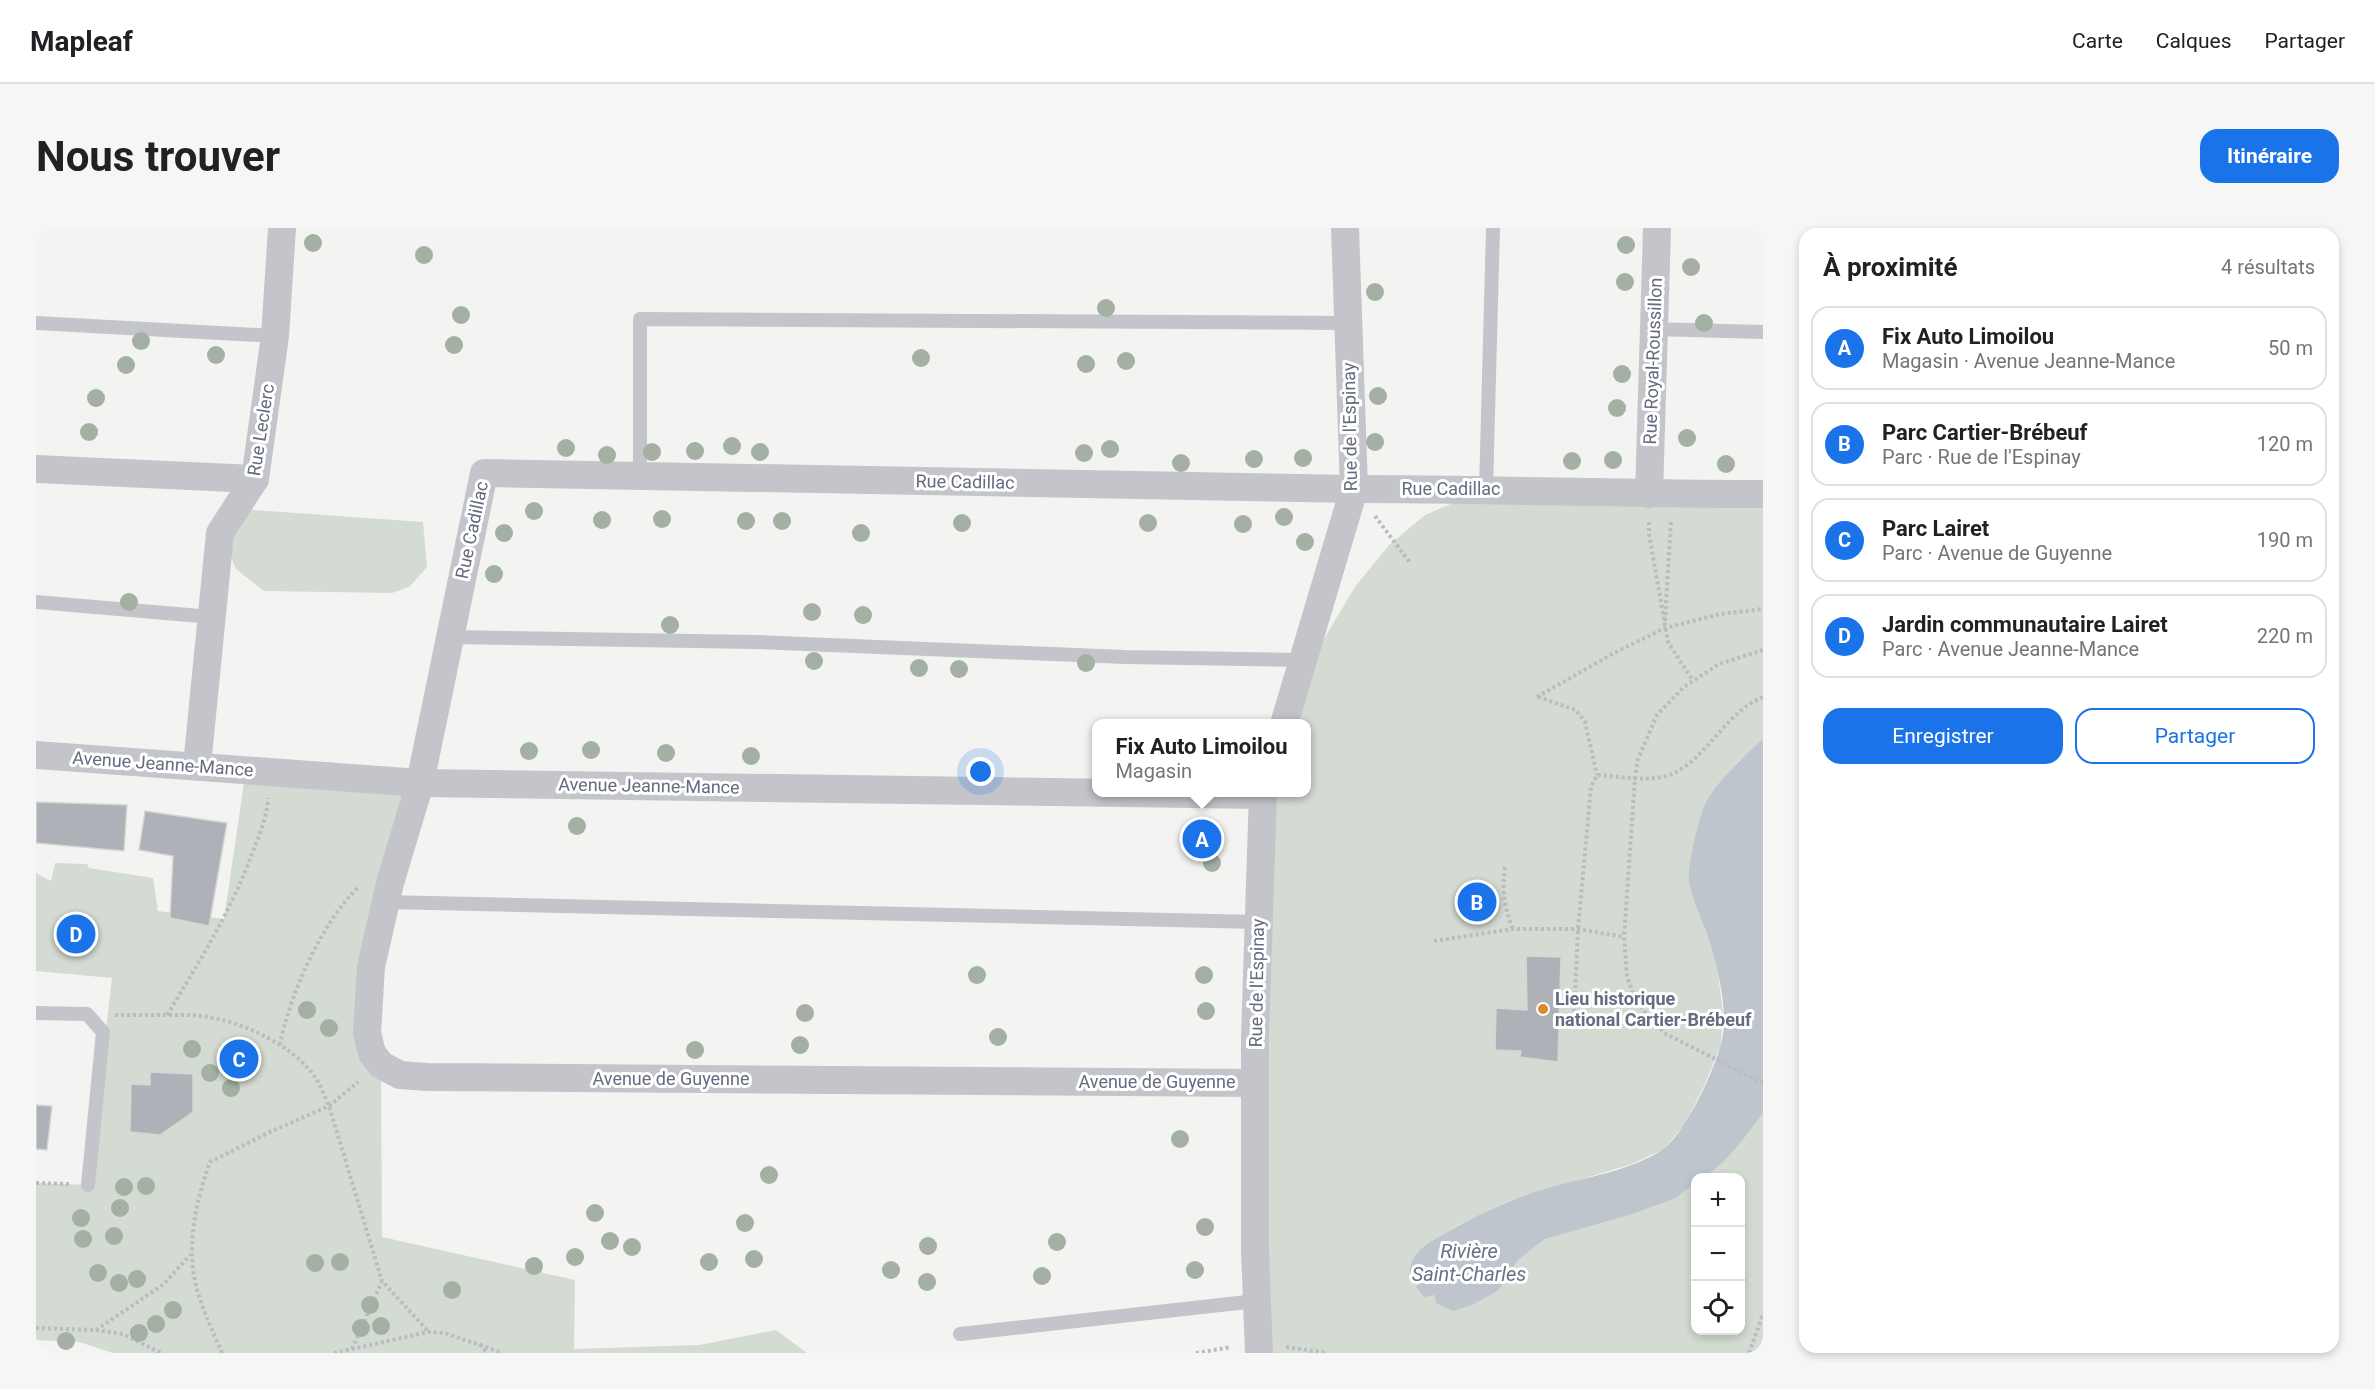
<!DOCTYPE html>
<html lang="fr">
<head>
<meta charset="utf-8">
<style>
  body { margin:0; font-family:Roboto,sans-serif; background:#f6f6f6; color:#202124 }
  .controls { position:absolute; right:18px; bottom:18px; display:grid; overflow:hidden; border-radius:12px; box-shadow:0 3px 9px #0003 }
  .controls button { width:54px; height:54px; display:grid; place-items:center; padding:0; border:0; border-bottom:2px solid #e0e0e0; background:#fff; color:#202124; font:30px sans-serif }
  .you { position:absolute; left:945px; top:544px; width:21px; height:21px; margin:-15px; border:4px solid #fff; border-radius:50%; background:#1a73e8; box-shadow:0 0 0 9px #1a73e833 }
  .badge { display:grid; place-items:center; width:39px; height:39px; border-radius:50%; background:#1a73e8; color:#fff; font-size:20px; font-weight:700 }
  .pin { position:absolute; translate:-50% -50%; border:3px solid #fff; box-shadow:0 2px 6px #0006 }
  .popup { position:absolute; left:1056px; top:491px; width:219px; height:78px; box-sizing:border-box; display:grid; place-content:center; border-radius:12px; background:#fff; filter:drop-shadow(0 2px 4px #0005); font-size:20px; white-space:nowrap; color:#757577 }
  .popup b { font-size:22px; color:#202124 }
  .popup::after { content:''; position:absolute; left:50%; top:100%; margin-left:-12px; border:12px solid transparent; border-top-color:#fff }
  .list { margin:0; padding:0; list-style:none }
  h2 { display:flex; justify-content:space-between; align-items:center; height:78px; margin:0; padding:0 24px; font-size:26px }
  h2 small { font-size:20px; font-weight:400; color:#757577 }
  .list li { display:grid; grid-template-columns:39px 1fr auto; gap:18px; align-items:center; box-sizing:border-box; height:84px; margin:0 12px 12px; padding:0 12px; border:2px solid #e0e0e0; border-radius:18px }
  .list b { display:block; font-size:22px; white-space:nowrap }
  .list p { margin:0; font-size:20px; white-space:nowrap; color:#757577 }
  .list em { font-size:20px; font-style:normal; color:#757577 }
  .actions { display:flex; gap:12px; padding:18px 24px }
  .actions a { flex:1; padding:14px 0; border:2px solid #1a73e8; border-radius:18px; text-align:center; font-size:21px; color:#1a73e8 }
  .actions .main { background:#1a73e8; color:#fff }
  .icon { flex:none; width:33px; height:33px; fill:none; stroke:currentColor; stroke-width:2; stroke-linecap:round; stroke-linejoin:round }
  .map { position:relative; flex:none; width:1727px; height:1125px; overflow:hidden; border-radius:18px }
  header { display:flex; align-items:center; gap:36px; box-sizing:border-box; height:84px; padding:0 30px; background:#fff; border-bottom:2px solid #e0e0e0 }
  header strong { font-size:28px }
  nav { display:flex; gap:33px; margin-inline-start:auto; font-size:21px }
  .intro { display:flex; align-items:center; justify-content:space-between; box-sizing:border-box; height:144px; padding:0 36px }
  h1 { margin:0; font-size:42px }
  .button { padding:15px 27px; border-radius:18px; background:#1a73e8; color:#fff; font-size:21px; font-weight:700 }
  main { display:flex; gap:36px; padding:0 36px }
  aside { flex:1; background:#fff; border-radius:18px; box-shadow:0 3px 9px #0003 }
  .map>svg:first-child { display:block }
</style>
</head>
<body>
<header>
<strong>Mapleaf</strong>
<nav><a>Carte</a><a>Calques</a><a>Partager</a></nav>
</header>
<div class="intro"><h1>Nous trouver</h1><a class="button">Itinéraire</a></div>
<main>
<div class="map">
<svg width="1727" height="1125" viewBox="0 0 1727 1125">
  <rect width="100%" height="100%" fill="#f3f4f1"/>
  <g fill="#d3dbd2">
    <polygon points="1450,261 1727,266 1727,512 1724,513 1700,536 1670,574 1653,654 1675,717 1682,746 1687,785 1685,816 1669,856 1649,896 1628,921 1596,936 1471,974 1424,996 1386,1019 1373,1044 1392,1045 1399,1067 1463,1062 1482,1032 1509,1011 1640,970 1659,955 1660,1102 1704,1102 1704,950 1667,949 1681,939 1727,885 1727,1125 1223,1125 1227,565 1271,564 1271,496 1248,495 1258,461 1319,359 1353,317 1389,287"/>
    <polygon points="188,280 387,294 391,339 373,359 356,365 228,363 200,341 186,309"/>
    <polygon points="210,541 384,555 335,739 345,837 346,1009 539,1052 538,1121 663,1117 740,1102 771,1125 77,1125 43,1114 0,1112 0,955 52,957 76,750 0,743 0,645 15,653 19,635 51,636 53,640 117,650 122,683 188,691"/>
  </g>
  <path fill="#bfc5cd" d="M1727,512V885C1714,902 1681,950 1660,950L1659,955L1640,970L1596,986L1509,1011L1482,1032L1463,1062L1436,1077L1417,1083L1400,1075L1399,1067L1388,1069L1380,1059L1391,1045L1373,1044C1378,1020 1391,1016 1411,1004C1444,985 1478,970 1515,959C1551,949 1594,943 1626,922C1634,917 1644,903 1649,895C1663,873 1678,841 1685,816C1693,786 1683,747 1675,718C1670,699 1656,672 1653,654C1651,637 1663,590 1670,574C1681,554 1707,529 1724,513Z"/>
  <g fill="#aeb1b8" stroke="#d5d6d3" stroke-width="1.5">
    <polygon points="0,574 91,577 88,623 0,615"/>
    <polygon points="109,583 191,595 173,698 134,690 137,628 103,622"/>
    <polygon points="1490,728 1525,729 1522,834 1484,829 1485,823 1459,822 1460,780 1491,782"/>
    <polygon points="114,844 157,846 157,884 124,907 94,904 95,856 114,857"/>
    <polygon points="0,877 16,878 11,922 0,921"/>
  </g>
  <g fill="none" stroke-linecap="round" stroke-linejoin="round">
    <g stroke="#bbbcbf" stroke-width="4" stroke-dasharray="3 3" stroke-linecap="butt">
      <polyline points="1339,288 1375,336"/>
      <polyline points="1613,294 1613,306 1632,414 1657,453"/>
      <polyline points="1629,393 1635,293"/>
      <polyline points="1727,422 1683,436 1648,459 1621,487 1602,531 1599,549 1588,709 1591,748 1598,769 1612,789 1630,806 1727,855"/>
      <polyline points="1501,469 1578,425 1629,400 1684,386 1727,381"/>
      <polyline points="1502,469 1540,482 1549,494 1561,547"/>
      <path d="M1469,639C1466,663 1468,679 1477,701"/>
      <polyline points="1398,713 1477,701 1542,701 1588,709"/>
      <path d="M79,787C102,787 125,787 148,787C192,786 257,814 281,852C286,860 289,870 293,878L346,1053"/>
      <path d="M131,787C163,734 196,682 217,623C224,606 231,589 232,570"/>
      <path d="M1538,790L1542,701L1555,559L1561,547C1581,548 1606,553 1626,549C1666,541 1688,484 1727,469"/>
      <path d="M244,817C253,768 286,693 323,659"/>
      <polyline points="0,955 34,956"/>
      <polyline points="0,1100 60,1102 87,1106 125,1125"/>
      <polyline points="60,1102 128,1056 154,1027"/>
      <polyline points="444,1116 451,1125"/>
      <polyline points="1250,1119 1291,1125"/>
      <polyline points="316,1121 346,1053 392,1103"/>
      <path d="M186,1125C178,1105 168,1086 162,1065C149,1023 159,975 174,934L234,904L293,878L322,854"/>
      <polyline points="298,1125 392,1104 409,1105 467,1125"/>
      <polyline points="1160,1125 1195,1119"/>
      <polyline points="1713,1125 1727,1086"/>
    </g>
    <g stroke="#c4c5ca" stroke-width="14">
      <polyline points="0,95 239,108"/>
      <polyline points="1617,101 1727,104"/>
      <polyline points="604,247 604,91 1312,95"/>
      <polyline points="1450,261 1457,0"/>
      <polyline points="0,374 176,389"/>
      <polyline points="414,409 719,414 1089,429 1267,432"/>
      <polyline points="349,674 1222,694"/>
      <polyline points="0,785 51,786 67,804 52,957"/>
      <polyline points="924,1106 1220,1073"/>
    </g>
    <g stroke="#c4c5ca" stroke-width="28">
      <polyline points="0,241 219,251"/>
      <polyline points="1613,266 1621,0"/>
      <polyline points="1248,496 1318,261 1309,0"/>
      <polyline points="0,527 384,555 1226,567"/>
      <polyline points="161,538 184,305 219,251 239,108 246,0"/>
      <path d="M1219,855L391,849L364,847L345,837L336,825L331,805L335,739L354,655L384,555L448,245L1318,261C1454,261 1591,266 1727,266"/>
      <polyline points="1223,1125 1219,1023 1219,809 1227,564"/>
    </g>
  </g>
  <g fill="#a4b0a4">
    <circle cx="277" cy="15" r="9"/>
    <circle cx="1590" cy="17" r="9"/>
    <circle cx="388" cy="27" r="9"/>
    <circle cx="1655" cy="39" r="9"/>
    <circle cx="1589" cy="54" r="9"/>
    <circle cx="1339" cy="64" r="9"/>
    <circle cx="1070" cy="80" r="9"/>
    <circle cx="425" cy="87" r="9"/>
    <circle cx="1668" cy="95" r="9"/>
    <circle cx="105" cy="113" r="9"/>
    <circle cx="418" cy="117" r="9"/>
    <circle cx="180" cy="127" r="9"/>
    <circle cx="885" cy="130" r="9"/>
    <circle cx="1090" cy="133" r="9"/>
    <circle cx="1050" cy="136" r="9"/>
    <circle cx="90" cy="137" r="9"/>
    <circle cx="1586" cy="146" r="9"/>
    <circle cx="1342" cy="168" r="9"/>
    <circle cx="60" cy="170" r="9"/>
    <circle cx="1581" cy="180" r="9"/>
    <circle cx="53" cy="204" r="9"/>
    <circle cx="1651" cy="210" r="9"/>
    <circle cx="1339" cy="214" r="9"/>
    <circle cx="696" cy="218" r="9"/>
    <circle cx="530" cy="220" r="9"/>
    <circle cx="1074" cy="221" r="9"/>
    <circle cx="659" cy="223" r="9"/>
    <circle cx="616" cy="224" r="9"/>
    <circle cx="724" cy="224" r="9"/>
    <circle cx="1048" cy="225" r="9"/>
    <circle cx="571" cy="227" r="9"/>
    <circle cx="1267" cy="230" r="9"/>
    <circle cx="1218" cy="231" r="9"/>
    <circle cx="1577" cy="232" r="9"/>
    <circle cx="1536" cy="233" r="9"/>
    <circle cx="1145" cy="235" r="9"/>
    <circle cx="1690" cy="236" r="9"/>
    <circle cx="498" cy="283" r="9"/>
    <circle cx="1248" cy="289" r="9"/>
    <circle cx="626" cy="291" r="9"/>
    <circle cx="566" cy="292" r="9"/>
    <circle cx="710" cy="293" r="9"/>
    <circle cx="746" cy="293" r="9"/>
    <circle cx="926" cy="295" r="9"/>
    <circle cx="1112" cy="295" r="9"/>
    <circle cx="1207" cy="296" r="9"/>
    <circle cx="468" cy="305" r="9"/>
    <circle cx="825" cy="305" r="9"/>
    <circle cx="1269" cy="314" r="9"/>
    <circle cx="458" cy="346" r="9"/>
    <circle cx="93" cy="374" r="9"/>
    <circle cx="776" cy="384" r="9"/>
    <circle cx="827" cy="387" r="9"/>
    <circle cx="634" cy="397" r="9"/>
    <circle cx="778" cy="433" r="9"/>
    <circle cx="1050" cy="435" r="9"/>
    <circle cx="883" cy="440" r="9"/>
    <circle cx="923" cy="441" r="9"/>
    <circle cx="555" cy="522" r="9"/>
    <circle cx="493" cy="523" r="9"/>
    <circle cx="630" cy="525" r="9"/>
    <circle cx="715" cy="528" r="9"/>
    <circle cx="541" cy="598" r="9"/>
    <circle cx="1172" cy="605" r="9"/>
    <circle cx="1176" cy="635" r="9"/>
    <circle cx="941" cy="747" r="9"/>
    <circle cx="1168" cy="747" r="9"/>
    <circle cx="271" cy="782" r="9"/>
    <circle cx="1170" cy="783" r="9"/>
    <circle cx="769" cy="785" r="9"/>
    <circle cx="293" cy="800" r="9"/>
    <circle cx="962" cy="809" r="9"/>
    <circle cx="764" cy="817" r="9"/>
    <circle cx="156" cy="821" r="9"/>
    <circle cx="659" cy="822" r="9"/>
    <circle cx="174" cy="845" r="9"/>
    <circle cx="195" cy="860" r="9"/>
    <circle cx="1144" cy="911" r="9"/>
    <circle cx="733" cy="947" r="9"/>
    <circle cx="110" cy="958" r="9"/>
    <circle cx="88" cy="959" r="9"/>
    <circle cx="84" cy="980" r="9"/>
    <circle cx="559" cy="985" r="9"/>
    <circle cx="45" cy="990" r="9"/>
    <circle cx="709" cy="995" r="9"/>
    <circle cx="1169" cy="999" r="9"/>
    <circle cx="78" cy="1008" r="9"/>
    <circle cx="47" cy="1011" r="9"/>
    <circle cx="574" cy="1013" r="9"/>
    <circle cx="1021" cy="1014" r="9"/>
    <circle cx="892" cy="1018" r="9"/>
    <circle cx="596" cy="1019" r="9"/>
    <circle cx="539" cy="1029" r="9"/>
    <circle cx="718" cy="1031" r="9"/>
    <circle cx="304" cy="1034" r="9"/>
    <circle cx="673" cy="1034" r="9"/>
    <circle cx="279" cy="1035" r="9"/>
    <circle cx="498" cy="1038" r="9"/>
    <circle cx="855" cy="1042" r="9"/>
    <circle cx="1159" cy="1042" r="9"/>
    <circle cx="62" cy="1045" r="9"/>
    <circle cx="1006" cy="1048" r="9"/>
    <circle cx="101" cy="1051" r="9"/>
    <circle cx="891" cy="1054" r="9"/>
    <circle cx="83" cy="1055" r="9"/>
    <circle cx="416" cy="1062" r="9"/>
    <circle cx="334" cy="1077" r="9"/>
    <circle cx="137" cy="1082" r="9"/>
    <circle cx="120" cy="1096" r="9"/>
    <circle cx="345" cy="1098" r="9"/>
    <circle cx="325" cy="1100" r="9"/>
    <circle cx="103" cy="1105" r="9"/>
    <circle cx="30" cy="1113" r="9"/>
  </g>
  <circle fill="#da8a2a" stroke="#fff" stroke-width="2" cx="1507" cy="781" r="6"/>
  <g text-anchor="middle" stroke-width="6" stroke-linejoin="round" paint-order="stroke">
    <g font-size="18" fill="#656b80" stroke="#fff">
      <text transform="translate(1617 133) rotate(-88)" y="6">Rue Royal-Roussillon</text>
      <text transform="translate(1314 199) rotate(-91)" y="6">Rue de l'Espinay</text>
      <text transform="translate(225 202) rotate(-81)" y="6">Rue Leclerc</text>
      <text transform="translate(929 254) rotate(1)" y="6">Rue Cadillac</text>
      <text x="1415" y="267">Rue Cadillac</text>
      <text transform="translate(436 302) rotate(-78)" y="6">Rue Cadillac</text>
      <text transform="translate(127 536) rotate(4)" y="6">Avenue Jeanne-Mance</text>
      <text transform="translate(613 558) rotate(1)" y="6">Avenue Jeanne-Mance</text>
      <text transform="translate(1221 755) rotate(-89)" y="6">Rue de l'Espinay</text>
      <text x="635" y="857">Avenue de Guyenne</text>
      <text x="1121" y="860">Avenue de Guyenne</text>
    </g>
    <g font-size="18" font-weight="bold" fill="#656b80" stroke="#fff" text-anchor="start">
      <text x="1519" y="777">Lieu historique<tspan x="1519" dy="21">national Cartier-Brébeuf</tspan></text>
    </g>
    <g font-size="20" font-style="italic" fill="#657385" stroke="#fff">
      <text x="1433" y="1030">Rivière<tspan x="1433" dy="23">Saint-Charles</tspan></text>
    </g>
  </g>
</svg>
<div class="controls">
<button>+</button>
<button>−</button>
<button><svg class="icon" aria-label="locate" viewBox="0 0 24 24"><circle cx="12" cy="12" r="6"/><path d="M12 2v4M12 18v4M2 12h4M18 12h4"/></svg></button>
</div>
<div class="you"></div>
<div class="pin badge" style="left:1166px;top:611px">A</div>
<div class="popup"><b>Fix Auto Limoilou</b>Magasin</div>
<div class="pin badge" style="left:1441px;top:674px">B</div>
<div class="pin badge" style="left:203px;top:831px">C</div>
<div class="pin badge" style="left:40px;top:706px">D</div>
</div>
<aside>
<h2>À proximité<small>4 résultats</small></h2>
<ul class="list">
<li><span class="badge">A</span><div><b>Fix Auto Limoilou</b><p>Magasin · Avenue Jeanne-Mance</p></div><em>50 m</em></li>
<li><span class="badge">B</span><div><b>Parc Cartier-Brébeuf</b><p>Parc · Rue de l'Espinay</p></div><em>120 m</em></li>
<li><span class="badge">C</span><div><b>Parc Lairet</b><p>Parc · Avenue de Guyenne</p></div><em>190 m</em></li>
<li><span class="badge">D</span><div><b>Jardin communautaire Lairet</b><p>Parc · Avenue Jeanne-Mance</p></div><em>220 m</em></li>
</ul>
<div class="actions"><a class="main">Enregistrer</a><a>Partager</a></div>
</aside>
</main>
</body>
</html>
